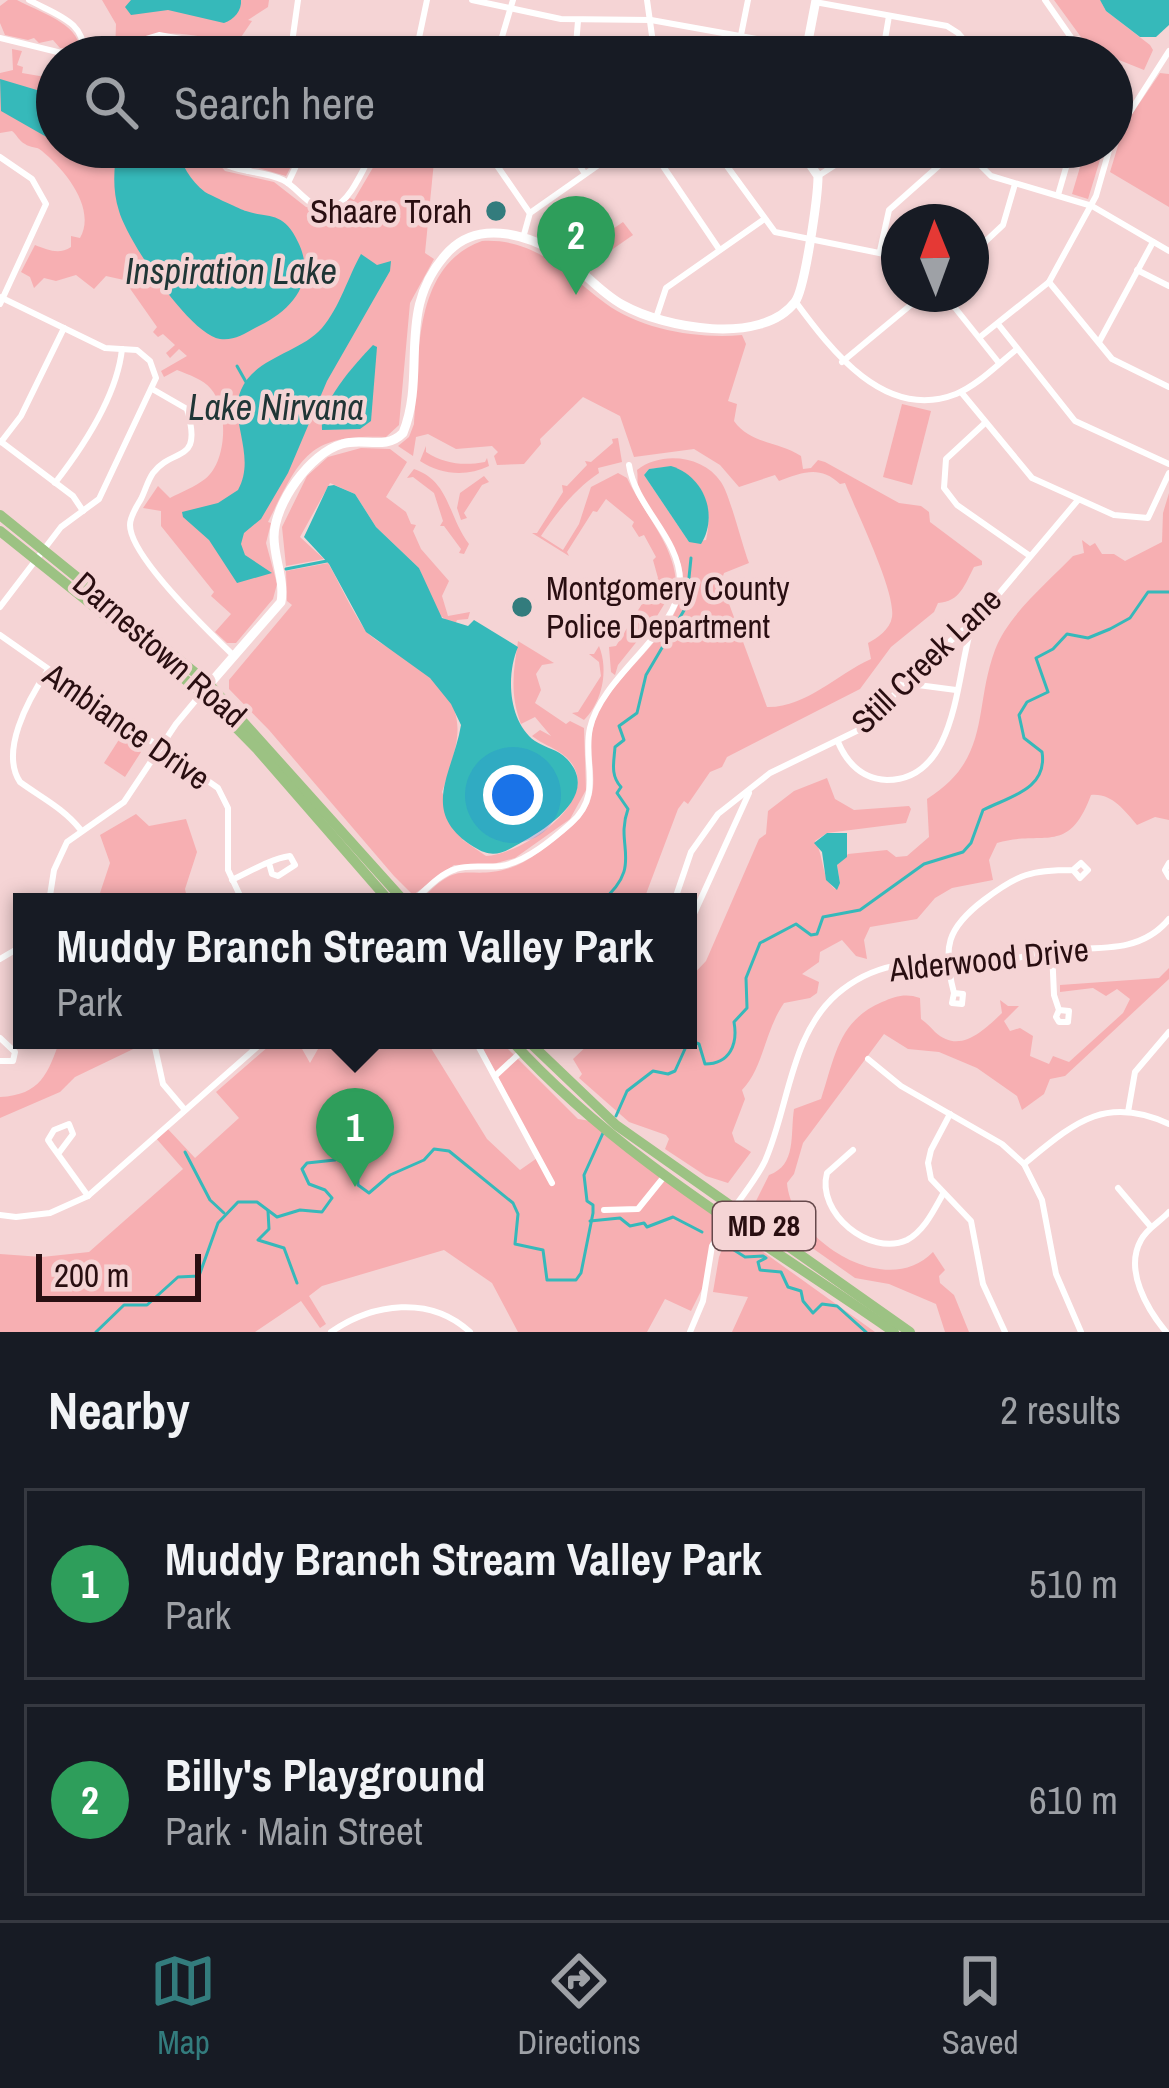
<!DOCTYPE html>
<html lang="en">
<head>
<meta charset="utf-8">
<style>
  body { margin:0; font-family:"Archivo Narrow",sans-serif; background:#20242c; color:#f1f3f6 }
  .compass { position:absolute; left:881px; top:204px; width:108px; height:108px; border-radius:50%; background:#171b24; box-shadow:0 3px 9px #0004; rotate:359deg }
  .scale { position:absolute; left:36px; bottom:30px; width:165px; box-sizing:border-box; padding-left:12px; border:6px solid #290e11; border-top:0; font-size:33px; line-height:42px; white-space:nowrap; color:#290e11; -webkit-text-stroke:9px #f5d4d5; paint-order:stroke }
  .you { position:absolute; left:513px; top:795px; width:42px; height:42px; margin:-30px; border:9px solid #fff; border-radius:50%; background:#1a73e8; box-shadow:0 0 0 18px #1a73e833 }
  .badge { display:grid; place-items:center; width:78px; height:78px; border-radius:50%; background:#337c7d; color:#fff; font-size:39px; font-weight:700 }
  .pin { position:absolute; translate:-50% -99px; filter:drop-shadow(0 3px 6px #0008) }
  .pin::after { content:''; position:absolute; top:63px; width:42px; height:36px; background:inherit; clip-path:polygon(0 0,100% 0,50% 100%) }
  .popup { position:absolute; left:13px; top:893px; width:684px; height:156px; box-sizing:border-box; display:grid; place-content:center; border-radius:0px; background:#171b24; filter:drop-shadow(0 3px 9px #0005); font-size:39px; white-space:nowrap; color:#9ea1a6 }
  .popup b { font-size:45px; color:#f1f3f6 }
  .popup::after { content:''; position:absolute; left:50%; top:100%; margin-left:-24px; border:24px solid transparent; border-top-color:#171b24 }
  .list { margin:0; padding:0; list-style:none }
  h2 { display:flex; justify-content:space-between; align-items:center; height:156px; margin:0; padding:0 48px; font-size:51px }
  h2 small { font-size:39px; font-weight:400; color:#9ea1a6 }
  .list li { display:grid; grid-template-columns:78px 1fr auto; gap:36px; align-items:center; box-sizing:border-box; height:192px; margin:0 24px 24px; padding:0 24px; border:3px solid #363941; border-radius:0px }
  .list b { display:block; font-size:45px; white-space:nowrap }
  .list p { margin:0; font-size:39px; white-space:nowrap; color:#9ea1a6 }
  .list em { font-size:39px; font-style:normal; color:#9ea1a6 }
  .icon { flex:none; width:66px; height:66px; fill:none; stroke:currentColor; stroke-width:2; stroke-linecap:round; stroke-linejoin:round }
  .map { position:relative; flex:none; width:1169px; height:1332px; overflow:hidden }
  .search { position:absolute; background:#171b24; box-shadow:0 3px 9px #0004; left:36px; right:36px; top:36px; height:132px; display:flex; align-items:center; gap:30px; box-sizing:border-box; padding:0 42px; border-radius:66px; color:#9ea1a6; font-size:45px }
  .sheet { height:588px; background:#171b24 }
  nav { display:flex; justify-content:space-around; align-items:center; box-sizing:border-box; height:168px; border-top:3px solid #363941; background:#171b24; font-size:33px; color:#9ea1a6 }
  nav a { display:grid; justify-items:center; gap:6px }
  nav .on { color:#337c7d }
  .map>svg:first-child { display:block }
</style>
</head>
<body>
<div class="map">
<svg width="1169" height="1332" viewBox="0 0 1169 1332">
  <rect width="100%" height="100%" fill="#f5d4d5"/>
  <g fill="#f7afb2" fill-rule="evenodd">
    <path d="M8,0H17C39,12 78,23 80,49L60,48L53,40L39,43L34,38L28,40L5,35L0,23V6Z"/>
    <path d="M102,0H269L268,7L248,20L252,21L237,43C187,35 159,22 115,54L116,24Z"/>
    <polygon points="1054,0 1100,0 1106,11 1150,45 1153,50 1144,70 1119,60 1104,48 1089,48"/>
    <polygon points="159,41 201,47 200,57 126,57 140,46"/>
    <path d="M12,49L22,51L17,65L23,67L22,73L57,79V147H204L225,171L274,182L306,207L335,211L350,198L354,200L385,147L435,151L425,253L434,259L410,303L399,425L386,437C307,434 301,457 268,522L271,523L266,543L277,584L273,599L236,643H227L215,632L231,614L211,596L214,592L161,526V511L143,508L158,486L170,498C181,492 195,487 205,479C227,462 229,410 211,389C203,379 189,375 177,370L164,377L161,371L187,356L179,349L170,358L166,353L175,345L163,334L158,337L153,332L157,327L124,280L106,276L94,289L76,275L56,281L44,278L34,288L30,277L21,272L35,245C48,250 59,255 71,247V236L80,238C97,208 64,169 42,151C37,146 30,148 25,144C19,141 17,135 12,131L0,133V73L13,70Z"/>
    <polygon points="1160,73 1169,74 1169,207 1110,172 1124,126"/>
    <polygon points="257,147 301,147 286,176 255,167"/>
    <polygon points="1086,147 1103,150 1088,199 1072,194"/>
    <polygon points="623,222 633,235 587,267 574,256"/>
    <path d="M482,241C536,238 565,273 605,303C641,330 698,339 742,335L746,344L728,401L737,404L734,421C750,444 778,441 801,456L803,469L811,468L818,460L825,462L899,503L921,506L929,512L930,522L982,561V565L974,567C965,584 960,602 938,603L934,612L891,647L860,689L727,757L722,767L710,772L688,804L684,801L678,809L643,902H420C460,855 465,882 510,868C529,862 548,845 564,833C617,793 578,759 597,715C616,672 680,632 683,585C686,545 646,521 638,486C637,480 638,475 637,470C661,451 703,455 721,482C730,495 742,545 749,563L724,573L721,582L767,707C806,708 837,674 871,659L868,643C877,638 890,630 892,617C896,592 856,511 845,483L840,484C820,465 803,472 779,481L775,475L739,487L720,465L694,449L634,457L620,416L583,397L540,439L541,444L524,464L497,465L494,456L498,452L492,446L456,449L428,434L416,437L413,456L398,446L409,437L414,424C420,362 410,267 482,241ZM667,467C703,475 714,506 706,540L689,542L644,475L649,469Z"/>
    <polygon points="902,404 931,411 912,485 883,477"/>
    <path d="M618,438L622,462L598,468L599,473C576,488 556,513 541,536L563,550L579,524L591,487L618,473L627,478C644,515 679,549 676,592L671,593L654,621L656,625L648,629L643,641L638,640L618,665L615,675L611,672L609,647L616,646L658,578L653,560L656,557L644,535L639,537L632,526L634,522L606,499L597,512L593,511L567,552L569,556L532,533H537L563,492L562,485L567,486L587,465L585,461L591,462L613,443L612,439Z"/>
    <path d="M426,446V452C445,464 463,466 485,462L487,458L489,466C467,477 441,475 420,461Z"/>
    <polygon points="361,448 390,449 407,462 386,497 406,512 411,524 416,525 413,531 421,549 449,581 442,596 448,616 470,612 468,619 457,620 455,625 437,614 419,568 376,527 355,494 330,483 300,537 324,559 286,566 282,527 307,476 328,457"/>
    <path d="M414,469C450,481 448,517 469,544L464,554L459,553L461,549L444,526H440L443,521L434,493L413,477L407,478Z"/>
    <polygon points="484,476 489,482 482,485 464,513 467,518 461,520 457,508 460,493"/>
    <path d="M1169,493V820L1155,817L1137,825C1124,810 1112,793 1091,795C1068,857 1043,829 997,843L989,860L993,880L952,888L935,898L917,919L870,927L864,940L867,959L856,956L842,940L820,952L819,962L802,974L819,982L817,993L810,998L784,1003C764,1032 764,1067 742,1090L745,1099L732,1133L735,1142L751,1152L728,1183L706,1176L665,1149L669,1139L666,1135L629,1122L579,1078L582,1074L573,1059L593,1040H688V980L706,961L759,839L766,834L768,811L794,791L827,778L835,799L854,810L909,806L911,809L906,823L827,833L815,841C824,855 821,878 835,889L840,883L837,865L848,854L887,850L896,857L907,856L929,837L927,799C992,758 973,709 995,650C1008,615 1047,583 1073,556L1084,553L1082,540L1090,546L1095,543L1102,554H1114L1125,561L1162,542L1163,513Z"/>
    <path d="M328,563C337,578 360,628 371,636C380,644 393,649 403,656C467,702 467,722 442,792L463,840L486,856C518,855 589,810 576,772C569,751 547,748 532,736L540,730L551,736L535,717L521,724C509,693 514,668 518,641L554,663L542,665L536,674L541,690L535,703L566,724L570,721L584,728L586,790L570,819L515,858L493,864L454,865L413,895L394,876L269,730L229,689V680L292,605L287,601L286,571Z"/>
    <path d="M599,646C609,671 602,702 584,720L572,713L578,712L601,676L599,662L589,654H594Z"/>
    <polygon points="120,738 141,752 125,777 104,763"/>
    <polygon points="136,814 149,826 186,819 197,852 185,889 188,902 97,902 110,863 100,835"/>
    <path d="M1169,968V979L1065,1076L1050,1079L1044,1094L1022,1110L1017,1096L977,1068L939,1052L908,1049L884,1034L803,1143L794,1174L787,1183C791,1239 886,1301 933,1252L945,1270L939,1276L940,1283L954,1295L969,1332H945L936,1304L889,1284L855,1278L771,1219L769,1213L760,1210L755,1203L769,1175C797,1165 790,1135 794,1109L821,1099C835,1057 838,1021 882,1002C896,996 906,993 920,998L921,1019C927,1023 931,1028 935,1032C960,1055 984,1030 1002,1013L1000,1000L1008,1006H1019L1004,1021L1010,1031L1020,1028L1033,1036L1030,1056L1049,1064L1053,1056L1069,1062L1123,1013L1130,999L1117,989L1106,996L1093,988L1060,992V985L1159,978Z"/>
    <path d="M60,1040H152L75,1077L60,1092L0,1118V1097C41,1095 48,1073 60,1040Z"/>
    <polygon points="276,1040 297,1040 310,1063 318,1049 358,1040 426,1040 487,1139 520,1170 540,1156 478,1040 499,1040 578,1119 597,1122 728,1219 717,1238 706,1281 691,1311 665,1299 647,1332 518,1332 492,1283 444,1250 322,1286 309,1296 326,1324 320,1328 301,1301 255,1332 0,1332 0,1254 42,1257 89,1252 183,1169 155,1137 166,1127 195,1158 239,1118 216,1092"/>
    <polygon points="741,1236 875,1332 732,1332 748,1297 713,1292 719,1257 726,1239"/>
  </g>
  <g fill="#36b9ba">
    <path d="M131,0H241C242,10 234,20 224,23L168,10L131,15L125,7Z"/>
    <polygon points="1100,0 1169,0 1169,25 1156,37 1140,37 1106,11"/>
    <polygon points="0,79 57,96 57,143 1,111"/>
    <path d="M117,147H174C182,163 190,181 205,192C210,195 242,210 246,211C269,219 283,210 298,242C318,283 290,312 255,328C244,334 233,341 220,339C190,335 127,240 119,211C112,190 114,168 117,147Z"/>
    <path d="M361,254L377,265L391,261L390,271L327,381L288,473L261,519L244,533L241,544L245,555L272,573L237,583L209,540L183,517L182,512L218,503L238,490C257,456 228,419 241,390C255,357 300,353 322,328C340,307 348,277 361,254Z"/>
    <path d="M373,345L377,347L371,421L360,429L322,430C319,403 354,365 373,345Z"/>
    <path d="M671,466C704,476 719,515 701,544L689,542L644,475L649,469Z"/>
    <path d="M334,485L355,494L376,527L419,568L442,618L468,626L474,620L518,647C506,675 508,721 535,741C545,748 558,749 567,759C602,796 543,831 515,846C499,855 490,857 474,847C418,812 453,774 461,725L451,704L430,678L366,632L329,564L304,537L328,486Z"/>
    <polygon points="827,833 847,833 847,857 837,865 840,883 837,890 826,880 822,852 814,843"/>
  </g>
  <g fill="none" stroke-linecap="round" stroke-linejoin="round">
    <g stroke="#36b9ba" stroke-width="3">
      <polyline points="237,366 246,382"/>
      <polyline points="286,569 327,561"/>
      <path d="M601,902C645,865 614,847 628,809L617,793L621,787C610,775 614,762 615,747L624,740L619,726L637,713L646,675L686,607L691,558"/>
      <polyline points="567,1040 571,1043"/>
      <path d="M616,1116L627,1091L653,1071L668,1074L675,1071L689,1040L699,1044L705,1064C730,1064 738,1044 734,1022L747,1008L746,978L760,943L796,924L811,935L817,934L823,917L860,910L924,864L963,852L971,843L983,810C1008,797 1048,790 1042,752L1024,738L1019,715L1027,702L1048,692L1036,658L1053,649L1067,634L1088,638L1110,629L1130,618L1148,592H1169"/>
      <polyline points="185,1152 210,1200 224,1213"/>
      <polyline points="268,1211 269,1229 258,1240 284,1248 297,1283"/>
      <polyline points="590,1221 620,1218 630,1226 644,1223 647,1227 673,1217 702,1232"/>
      <polyline points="734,1250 745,1257 763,1256 766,1258 758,1262 760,1270 781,1272 788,1287 801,1291 803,1301 813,1313 822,1304 837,1306 866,1332"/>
      <polyline points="96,1332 124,1305 147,1305 178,1277 199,1276 218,1223 238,1202 257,1202 277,1217 300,1210 322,1212 332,1198 325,1190 309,1184 302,1169 307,1163 335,1160 350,1151 357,1156 358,1185 369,1193 390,1175 424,1160 434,1149 449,1151 513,1203 518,1214 515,1244 543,1250 547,1280 576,1280 581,1273 593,1213 593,1205 587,1201 584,1175 603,1133"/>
    </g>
    <g stroke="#fff" stroke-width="6">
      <path d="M29,0C56,15 88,22 83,57"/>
      <polyline points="472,0 561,19 651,20 806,48"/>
      <polyline points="647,0 655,57"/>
      <polyline points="1045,0 1077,46 1077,57"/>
      <polyline points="815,2 947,26 958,33 979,57"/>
      <polyline points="741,35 748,0"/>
      <polyline points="0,38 78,57"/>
      <polyline points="119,57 139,41 159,35 282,57"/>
      <polyline points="290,57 298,0"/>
      <polyline points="415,57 427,0"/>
      <polyline points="496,57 513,0"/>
      <polyline points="575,57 578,21"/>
      <polyline points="882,57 889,16"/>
      <polyline points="1112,140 1169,51"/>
      <path d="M208,147C225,177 256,167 283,180C299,188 311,212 331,208C351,203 365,164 375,147"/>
      <polyline points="462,147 489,154 529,212"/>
      <polyline points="568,147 585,174"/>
      <polyline points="650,147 719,249"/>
      <polyline points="713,147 775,232 899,257"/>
      <polyline points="962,147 991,176 1092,206 1169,251"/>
      <polyline points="0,157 32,179 46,204 0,304"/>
      <polyline points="248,171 252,147"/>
      <polyline points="818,176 863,147"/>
      <polyline points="288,183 305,147"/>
      <polyline points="1058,195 1072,147"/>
      <polyline points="523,238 530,213 624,147"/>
      <polyline points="880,251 889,210 960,147"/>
      <polyline points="971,255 1003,225 1015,184"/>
      <polyline points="1137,270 1169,286"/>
      <polyline points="1049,282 1112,359 1169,387"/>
      <polyline points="944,294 999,363"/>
      <polyline points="0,297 105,348 137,350 150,361 156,378 99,499 61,527 0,607"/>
      <path d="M795,301C831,350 885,422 956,394C978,385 998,364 1017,349"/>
      <polyline points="656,318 666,288 763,220"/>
      <polyline points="998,324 1075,421 1169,464"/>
      <polyline points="980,337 1049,282 1096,196 1110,147"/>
      <polyline points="1099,342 1153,242"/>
      <polyline points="842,362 924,294"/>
      <path d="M154,390L187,409C203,465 174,446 153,473C148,480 145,491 141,499C137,506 130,516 130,525C130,556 211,634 234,656"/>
      <polyline points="961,392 1032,478 1114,515 1148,518 1169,473"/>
      <polyline points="985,423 946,459 944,488 957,505 1030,556"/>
      <polyline points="0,441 73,496 83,511"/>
      <polyline points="1,442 21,416 64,328"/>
      <path d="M55,483C83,447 117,396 122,349"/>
      <polyline points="0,635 218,788 228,808 228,870 243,902"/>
      <path d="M48,670C27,701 0,752 20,782C42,798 63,808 80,829"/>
      <polyline points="908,679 918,685 956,690"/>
      <path d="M838,742C847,763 862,779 887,780C957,780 956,677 971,629"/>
      <polyline points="1169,863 1165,870 1169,877"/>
      <path d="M232,880C251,871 270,859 290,856L295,865L278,876L272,874L269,863"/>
      <polyline points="49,902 54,870 67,842 124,802 176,724 201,694"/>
      <path d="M412,902C425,891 439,874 456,869C470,864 486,868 501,866C526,862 553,839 571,823C604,794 582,762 590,728C602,675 680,632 680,581C680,538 635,507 629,465"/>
      <polyline points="674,902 691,852 718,814 770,773 871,724 907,678 982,614 1078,500"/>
      <polyline points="688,927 749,793"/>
      <polyline points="1052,950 1054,995 1059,1010 1056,1017 1059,1022 1068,1022 1069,1011 1059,1010"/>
      <polyline points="0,959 22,946"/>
      <path d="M954,993L952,1003L962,1004L963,994L954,993C942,947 947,928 984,900C1018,874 1031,870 1073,870L1080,878L1088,870L1081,863L1073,870"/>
      <polyline points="0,1038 15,1052 13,1061 0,1061"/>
      <polyline points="475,1040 552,1183"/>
      <polyline points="154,1043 163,1084 185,1110"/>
      <polyline points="868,1059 901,1086 1002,1144 1024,1164 1042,1200 1056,1274 1081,1332"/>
      <polyline points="495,1076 521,1052"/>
      <polyline points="1128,1112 1135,1072 1169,1032"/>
      <polyline points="950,1114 931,1150 928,1163 931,1179 971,1221 983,1284 1005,1332"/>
      <path d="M853,1150L827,1173C816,1213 870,1257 907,1240C924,1231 934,1210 943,1194"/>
      <polyline points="58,1154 73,1134 69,1124 54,1130 48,1140 52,1146 88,1196"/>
      <path d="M1024,1164C1073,1124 1104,1094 1169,1124"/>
      <polyline points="1118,1188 1151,1227"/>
      <path d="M734,1208C745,1192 757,1178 765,1161C789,1107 790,1035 837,994C889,950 936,967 995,962C1014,961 1031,953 1049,950C1092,946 1139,956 1169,919"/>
      <polyline points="604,1210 638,1209 663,1178"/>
      <polyline points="0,1215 16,1217 50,1213 88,1196 265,1040"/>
      <path d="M331,1332C373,1303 430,1295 470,1332"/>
      <polyline points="690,1332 703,1301 712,1246 728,1219"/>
      <path d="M1166,1332C1147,1309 1124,1270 1141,1240C1147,1228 1160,1222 1169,1212"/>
    </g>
    <g stroke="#fff" stroke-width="9">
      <polyline points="805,57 816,0"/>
      <path d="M207,687L281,602C285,580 274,559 274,537C274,504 310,453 342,444C364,437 385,451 403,433C428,371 394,309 449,251C481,218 534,236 566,259C586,274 601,293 623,305C664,328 762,346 795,302C805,289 818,196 818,176L798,147"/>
    </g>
    <g stroke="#9cc283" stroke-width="10">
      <polyline points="0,515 209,684 405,902"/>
      <polyline points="0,531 202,693 257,749 390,902"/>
      <path d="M511,1040C620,1160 762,1240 894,1332"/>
      <polyline points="527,1040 616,1125 910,1332"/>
    </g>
  </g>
  <g fill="#337c7d" stroke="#f5d4d5" stroke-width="4.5">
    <circle cx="496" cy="211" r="12"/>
    <circle cx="522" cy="607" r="12"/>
  </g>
  <g text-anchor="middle" stroke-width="9" stroke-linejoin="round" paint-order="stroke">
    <rect fill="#f5d4d5" stroke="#66494c" stroke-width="3" x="713" y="1202" width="102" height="48" rx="9"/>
    <g font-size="30" font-weight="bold" fill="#290e11">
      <text x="764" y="1236">MD 28</text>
    </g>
    <g font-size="33" fill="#290e11" stroke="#f5d4d5" text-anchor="end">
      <text x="472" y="223">Shaare Torah</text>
      <text x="546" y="600" text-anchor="start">Montgomery County<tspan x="546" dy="38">Police Department</tspan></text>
    </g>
    <g font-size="33" fill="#290e11" stroke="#f5d4d5">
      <text transform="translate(160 649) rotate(41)" y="12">Darnestown Road</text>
      <text transform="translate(926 660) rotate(-44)" y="12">Still Creek Lane</text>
      <text transform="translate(127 726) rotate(35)" y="12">Ambiance Drive</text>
      <text transform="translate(989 959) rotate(-6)" y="12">Alderwood Drive</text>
    </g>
    <g font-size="36" font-style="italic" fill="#203636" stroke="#f5d4d5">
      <text x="231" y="284">Inspiration Lake</text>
      <text x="276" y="420">Lake Nirvana</text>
    </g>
  </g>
</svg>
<svg class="compass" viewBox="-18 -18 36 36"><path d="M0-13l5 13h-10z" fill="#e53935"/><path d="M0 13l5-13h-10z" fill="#9ea1a6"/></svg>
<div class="scale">200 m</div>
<div class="you"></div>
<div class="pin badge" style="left:355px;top:1187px;background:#2e9e5b">1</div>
<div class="popup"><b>Muddy Branch Stream Valley Park</b>Park</div>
<div class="pin badge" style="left:576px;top:295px;background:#2e9e5b">2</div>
<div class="search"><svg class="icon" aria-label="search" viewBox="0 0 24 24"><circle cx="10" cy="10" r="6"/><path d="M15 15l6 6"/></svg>Search here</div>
</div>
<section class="sheet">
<h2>Nearby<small>2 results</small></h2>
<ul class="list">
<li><span class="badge" style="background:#2e9e5b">1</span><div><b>Muddy Branch Stream Valley Park</b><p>Park</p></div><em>510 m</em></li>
<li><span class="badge" style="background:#2e9e5b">2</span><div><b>Billy's Playground</b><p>Park · Main Street</p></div><em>610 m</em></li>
</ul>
</section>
<nav>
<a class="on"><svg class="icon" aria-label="map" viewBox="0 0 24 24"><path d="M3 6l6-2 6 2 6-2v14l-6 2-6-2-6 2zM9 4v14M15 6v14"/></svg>Map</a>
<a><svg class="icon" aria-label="directions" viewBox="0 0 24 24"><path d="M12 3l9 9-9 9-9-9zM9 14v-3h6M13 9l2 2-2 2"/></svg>Directions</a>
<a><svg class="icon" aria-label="saved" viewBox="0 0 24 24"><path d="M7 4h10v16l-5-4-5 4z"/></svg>Saved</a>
</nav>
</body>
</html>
